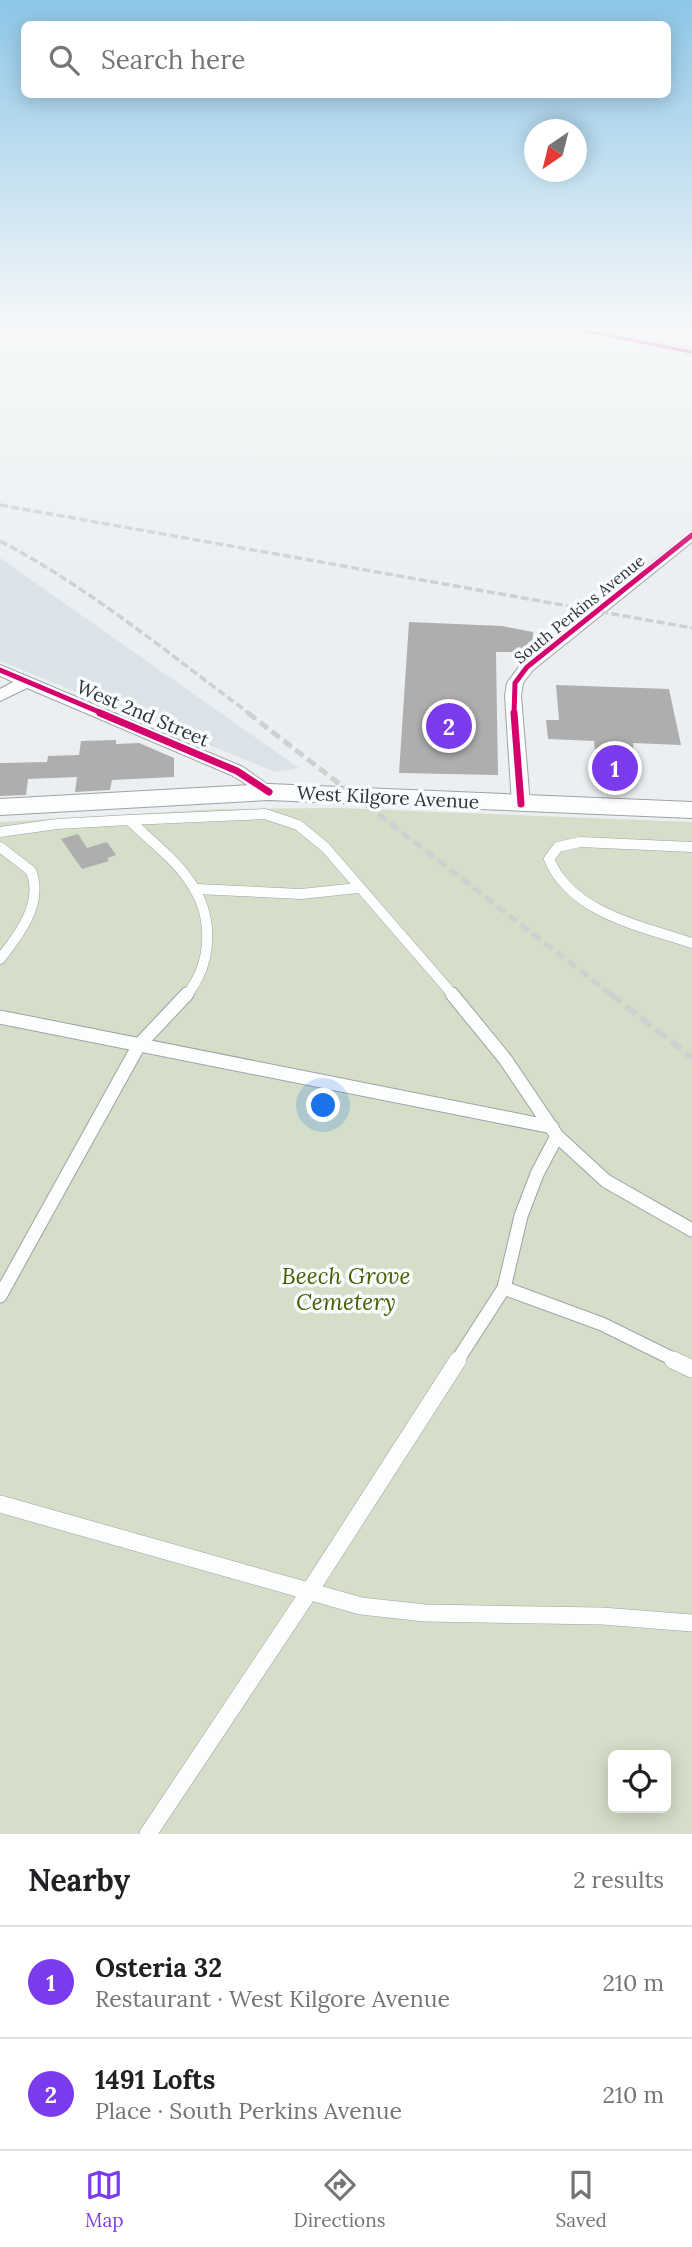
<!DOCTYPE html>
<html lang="en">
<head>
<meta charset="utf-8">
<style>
  body { margin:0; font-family:Lora,serif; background:#f2f2f2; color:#202124 }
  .controls { position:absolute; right:21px; bottom:21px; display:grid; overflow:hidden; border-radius:10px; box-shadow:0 4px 18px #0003 }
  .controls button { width:63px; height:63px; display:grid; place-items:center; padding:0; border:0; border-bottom:2px solid #e0e0e0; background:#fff; color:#202124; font:35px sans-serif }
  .compass { position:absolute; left:524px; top:119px; width:63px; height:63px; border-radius:50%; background:#fff; box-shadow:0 4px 18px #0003; rotate:215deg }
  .you { position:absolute; left:324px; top:1106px; width:24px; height:24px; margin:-18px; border:5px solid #fff; border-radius:50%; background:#1a73e8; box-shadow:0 0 0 10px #1a73e833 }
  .badge { display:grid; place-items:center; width:46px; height:46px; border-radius:50%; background:#7c3aed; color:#fff; font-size:23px; font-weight:700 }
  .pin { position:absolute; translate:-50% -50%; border:4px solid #fff; box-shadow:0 2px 7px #0006 }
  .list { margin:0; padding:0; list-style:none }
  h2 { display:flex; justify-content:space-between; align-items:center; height:91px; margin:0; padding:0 28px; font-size:30px }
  h2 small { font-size:23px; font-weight:400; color:#757577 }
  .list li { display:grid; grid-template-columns:46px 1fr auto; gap:21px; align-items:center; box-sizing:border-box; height:112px; padding:0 28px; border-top:2px solid #e0e0e0 }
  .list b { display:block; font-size:26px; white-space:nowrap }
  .list p { margin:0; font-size:23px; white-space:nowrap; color:#757577 }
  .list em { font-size:23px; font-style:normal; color:#757577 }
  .icon { flex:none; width:38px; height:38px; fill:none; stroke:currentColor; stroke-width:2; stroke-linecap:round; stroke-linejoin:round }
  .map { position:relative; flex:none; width:692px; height:1834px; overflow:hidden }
  .search { position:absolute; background:#fff; box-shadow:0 4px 18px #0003; left:21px; right:21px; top:21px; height:77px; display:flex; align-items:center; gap:18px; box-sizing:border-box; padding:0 24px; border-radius:10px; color:#757577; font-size:26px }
  .sheet { height:315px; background:#fff }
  nav { display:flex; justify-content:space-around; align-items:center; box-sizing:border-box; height:98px; border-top:2px solid #e0e0e0; background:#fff; font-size:19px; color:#757577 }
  nav a { display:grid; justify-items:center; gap:4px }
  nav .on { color:#7c3aed }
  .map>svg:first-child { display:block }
</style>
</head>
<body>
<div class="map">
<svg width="692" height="1834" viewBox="0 0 692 1834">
  <rect width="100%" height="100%" fill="#eceff1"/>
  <polygon fill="#dbe3e9" points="0,558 299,768 276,772 0,661"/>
  <path fill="#d5dec8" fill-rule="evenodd" d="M337,808L692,822V1834H0V822L216,809ZM613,1755H666V1808H613Z"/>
  <g fill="#aeaeae">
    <polygon points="409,622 502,626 533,632 532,652 496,652 498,775 399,773"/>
    <polygon points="556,685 669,689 681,745 633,743 636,785 598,782 594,741 548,739 546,720 559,720"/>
    <polygon points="116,740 116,744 139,743 174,758 174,777 112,780 110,790 75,792 77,777 28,779 26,795 0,796 0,763 47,762 48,756 79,755 81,741"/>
    <polygon points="78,834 87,848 107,842 116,855 107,858 109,861 82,869 61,839"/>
  </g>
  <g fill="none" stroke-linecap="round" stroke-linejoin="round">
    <g stroke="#a0a2a4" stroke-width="11">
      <g id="lane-far2">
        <polyline points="129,820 265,814 298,825 325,847 454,996"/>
        <path d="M0,832L57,824L129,820C166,855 211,885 207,942C206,963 199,980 186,996"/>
        <path d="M0,847L31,871C44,903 19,935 0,959"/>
        <path d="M692,847L580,842L558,847L549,859C571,913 641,926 692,943"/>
        <polyline points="196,889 301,894 358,888"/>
      </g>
    </g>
    <g stroke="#a0a2a4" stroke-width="15">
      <g id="lane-far1">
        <polyline points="452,994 505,1059 557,1136 537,1174 521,1216 504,1288 457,1361"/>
        <polyline points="0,1017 552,1127"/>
        <polyline points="557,1136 606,1181 692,1230"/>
        <polyline points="504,1288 602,1324 677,1361"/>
        <polyline points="0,1296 139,1045 187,994"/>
      </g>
    </g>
    <g stroke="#a0a2a4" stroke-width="18">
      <g id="lane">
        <polyline points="673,1360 692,1369"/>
        <polyline points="0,1504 361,1606 425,1613 602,1616 692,1623"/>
        <polyline points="148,1834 309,1592 458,1360"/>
      </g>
    </g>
    <g stroke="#a0a2a4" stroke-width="2">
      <g id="street">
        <polygon points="566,328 588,328 692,349 692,355"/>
        <polygon points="692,531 692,542 533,670 523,683 521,696 530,804 528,808 514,808 512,804 505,696 507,683 521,664"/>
        <polygon points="0,665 243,767 278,792 269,798 231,775 27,688 0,701 0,689 13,682 0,676"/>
      </g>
    </g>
    <g stroke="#a0a2a4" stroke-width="2">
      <polygon id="secondary" points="269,784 692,802 692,818 269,800 0,815 0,799"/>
    </g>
    <use href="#lane-far2" stroke="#fcfdfd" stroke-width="10"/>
    <use href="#lane-far1" stroke="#fcfdfd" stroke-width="13"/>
    <use href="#lane" stroke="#fcfdfd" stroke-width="17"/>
    <use href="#street" fill="#fcfdfd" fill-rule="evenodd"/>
    <use href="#secondary" fill="#fcfdfd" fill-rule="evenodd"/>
    <g stroke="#cfd0d0" stroke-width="3.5" stroke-dasharray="8 3.5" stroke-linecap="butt">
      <polyline points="0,505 692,628"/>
      <path d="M0,541C90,588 169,654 250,714"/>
    </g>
    <polyline stroke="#cfd0d0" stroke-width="5" stroke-dasharray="10 5" stroke-linecap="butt" points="248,713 613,996"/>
    <polyline stroke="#cfd0d0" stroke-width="6" stroke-dasharray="13 6" stroke-linecap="butt" points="611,994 692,1058"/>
    <g stroke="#f8fcff" stroke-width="6">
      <polyline id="cycleway-far2" points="571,328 692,352"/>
    </g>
    <g stroke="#f8fcff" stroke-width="9">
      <g id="cycleway-far1">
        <polyline points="0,670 104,714"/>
        <polyline points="514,714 515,683 527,667 692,535"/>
      </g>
    </g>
    <g stroke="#f8fcff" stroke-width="11">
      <g id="cycleway">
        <polyline points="100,713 237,771 269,792"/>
        <polyline points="514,713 521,804"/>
      </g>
    </g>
    <use href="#cycleway-far2" stroke="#d6006c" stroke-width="3.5"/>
    <use href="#cycleway-far1" stroke="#d6006c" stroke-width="5"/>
    <use href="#cycleway" stroke="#d6006c" stroke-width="7"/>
  </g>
  <linearGradient id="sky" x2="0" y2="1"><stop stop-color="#8dc6e7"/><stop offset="0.56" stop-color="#f6f8f9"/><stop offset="1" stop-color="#f6f8f9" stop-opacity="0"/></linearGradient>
  <rect width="692" height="585" fill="url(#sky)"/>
  <g text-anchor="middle" stroke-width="7" stroke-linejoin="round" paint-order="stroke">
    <g font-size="16" fill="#313335" stroke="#f8fcff">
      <text transform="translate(579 609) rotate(-39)" y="6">South Perkins Avenue</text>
    </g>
    <g font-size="19" fill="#313335" stroke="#f8fcff">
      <text transform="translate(143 713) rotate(23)" y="7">West 2nd Street</text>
      <text transform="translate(388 797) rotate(3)" y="7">West Kilgore Avenue</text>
    </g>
    <g font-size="23" font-style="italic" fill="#4a5f02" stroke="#f8fcff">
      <text x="346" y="1284">Beech Grove<tspan x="346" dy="26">Cemetery</tspan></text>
    </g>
  </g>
</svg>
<div class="controls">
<button><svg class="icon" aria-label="locate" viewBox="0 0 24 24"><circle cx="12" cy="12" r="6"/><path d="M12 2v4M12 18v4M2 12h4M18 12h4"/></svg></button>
</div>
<svg class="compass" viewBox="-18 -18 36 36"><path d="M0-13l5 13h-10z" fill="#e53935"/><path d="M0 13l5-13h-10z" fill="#757577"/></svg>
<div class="you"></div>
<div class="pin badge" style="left:615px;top:768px">1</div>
<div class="pin badge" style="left:449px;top:726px">2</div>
<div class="search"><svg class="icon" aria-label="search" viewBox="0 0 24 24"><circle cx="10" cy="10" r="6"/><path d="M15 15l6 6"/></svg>Search here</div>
</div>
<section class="sheet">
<h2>Nearby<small>2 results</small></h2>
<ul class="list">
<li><span class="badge">1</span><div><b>Osteria 32</b><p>Restaurant · West Kilgore Avenue</p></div><em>210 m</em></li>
<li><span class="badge">2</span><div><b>1491 Lofts</b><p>Place · South Perkins Avenue</p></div><em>210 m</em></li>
</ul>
</section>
<nav>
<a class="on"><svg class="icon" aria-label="map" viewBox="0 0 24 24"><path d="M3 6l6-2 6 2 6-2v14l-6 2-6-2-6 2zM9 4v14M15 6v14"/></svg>Map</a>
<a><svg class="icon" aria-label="directions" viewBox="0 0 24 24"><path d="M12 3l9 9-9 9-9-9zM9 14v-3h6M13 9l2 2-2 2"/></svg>Directions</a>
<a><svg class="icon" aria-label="saved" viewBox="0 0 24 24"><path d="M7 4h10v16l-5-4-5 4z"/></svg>Saved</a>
</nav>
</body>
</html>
